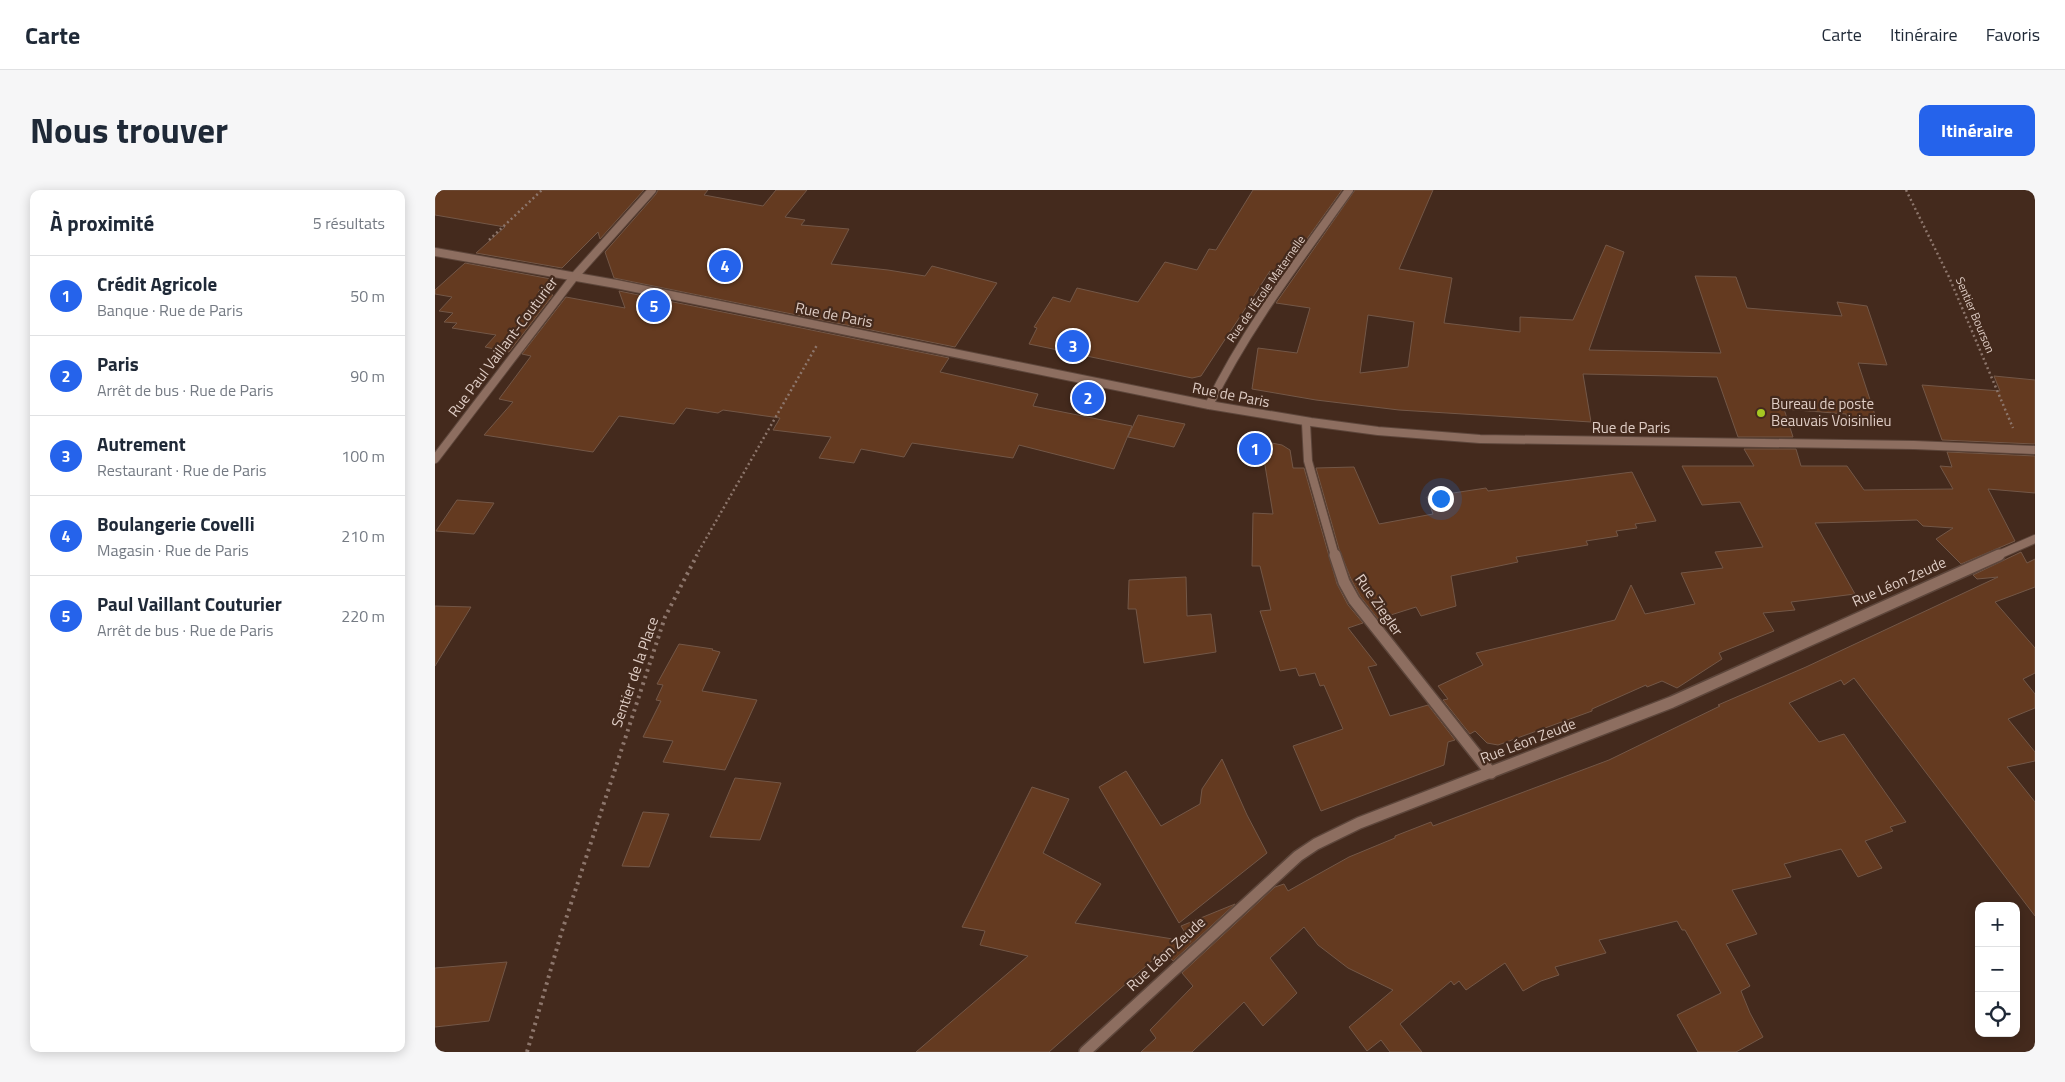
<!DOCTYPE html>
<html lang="fr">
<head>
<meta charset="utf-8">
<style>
  body { margin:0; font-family:"Titillium Web",sans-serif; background:#f6f6f7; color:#1f2937 }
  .controls { position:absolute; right:15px; bottom:15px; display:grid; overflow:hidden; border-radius:10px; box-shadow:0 2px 12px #0003 }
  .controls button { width:45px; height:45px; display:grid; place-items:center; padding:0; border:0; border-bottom:1px solid #e0e1e3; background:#fff; color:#1f2937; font:25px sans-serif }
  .you { position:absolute; left:1005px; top:308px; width:18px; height:18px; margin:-12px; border:4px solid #fff; border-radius:50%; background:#1a73e8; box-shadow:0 0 0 8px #1a73e833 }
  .badge { display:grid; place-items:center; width:32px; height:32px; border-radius:50%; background:#2563eb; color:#fff; font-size:16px; font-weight:700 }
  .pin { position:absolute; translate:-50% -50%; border:2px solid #fff; box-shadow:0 1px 5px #0006 }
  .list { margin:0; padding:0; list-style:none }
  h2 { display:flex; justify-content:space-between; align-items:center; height:65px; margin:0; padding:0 20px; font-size:21px }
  h2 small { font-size:16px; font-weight:400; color:#747a83 }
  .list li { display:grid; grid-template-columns:32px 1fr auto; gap:15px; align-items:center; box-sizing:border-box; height:80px; padding:0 20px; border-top:1px solid #e0e1e3 }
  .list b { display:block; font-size:19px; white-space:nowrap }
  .list p { margin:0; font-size:16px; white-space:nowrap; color:#747a83 }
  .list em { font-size:16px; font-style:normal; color:#747a83 }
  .icon { flex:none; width:28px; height:28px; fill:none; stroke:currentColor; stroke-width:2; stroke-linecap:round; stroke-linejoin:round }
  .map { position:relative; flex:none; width:1600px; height:862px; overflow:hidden; border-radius:10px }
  header { display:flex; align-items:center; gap:30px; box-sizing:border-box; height:70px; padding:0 25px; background:#fff; border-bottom:1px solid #e0e1e3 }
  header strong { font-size:24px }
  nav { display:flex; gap:28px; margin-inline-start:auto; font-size:18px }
  .intro { display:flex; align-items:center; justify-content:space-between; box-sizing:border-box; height:120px; padding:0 30px }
  h1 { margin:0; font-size:35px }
  .button { padding:12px 22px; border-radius:10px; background:#2563eb; color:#fff; font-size:18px; font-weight:700 }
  main { display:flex; gap:30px; padding:0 30px }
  aside { flex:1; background:#fff; border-radius:10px; box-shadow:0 2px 12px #0003 }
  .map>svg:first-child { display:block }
</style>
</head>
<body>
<header>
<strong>Carte</strong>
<nav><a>Carte</a><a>Itinéraire</a><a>Favoris</a></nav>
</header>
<div class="intro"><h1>Nous trouver</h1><a class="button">Itinéraire</a></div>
<main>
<aside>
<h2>À proximité<small>5 résultats</small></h2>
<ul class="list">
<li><span class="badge">1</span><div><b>Crédit Agricole</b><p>Banque · Rue de Paris</p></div><em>50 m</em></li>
<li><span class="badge">2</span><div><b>Paris</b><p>Arrêt de bus · Rue de Paris</p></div><em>90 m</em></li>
<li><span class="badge">3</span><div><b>Autrement</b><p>Restaurant · Rue de Paris</p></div><em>100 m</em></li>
<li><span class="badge">4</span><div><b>Boulangerie Covelli</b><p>Magasin · Rue de Paris</p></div><em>210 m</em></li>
<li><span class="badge">5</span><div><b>Paul Vaillant Couturier</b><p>Arrêt de bus · Rue de Paris</p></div><em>220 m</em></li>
</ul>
</aside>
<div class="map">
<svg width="1600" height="862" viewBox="0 0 1600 862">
  <rect width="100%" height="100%" fill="#442a1d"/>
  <g fill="#643a20" stroke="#735747" fill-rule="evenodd">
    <polygon points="0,0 209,0 165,49 163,42 127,78 41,63 70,37 0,25"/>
    <polygon points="223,0 273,0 269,5 328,16 341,0 372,0 350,27 370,30 366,35 414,39 396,74 453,80 490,86 497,76 562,93 520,157 179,88 170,62 221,4"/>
    <polygon points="818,0 907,0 831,106 835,81 766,186 757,188 594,154 602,138 599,137 618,107 635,112 642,98 703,112 730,72 762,80 774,59 781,60"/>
    <path d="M920,0H998L964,79L1017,88L1009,133L1085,142V127L1138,130L1171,55L1189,62L1154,160L1286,163L1260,86L1301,87L1312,118L1407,126L1402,112L1432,116L1452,175L1423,173L1443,234H1414L1411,224L1349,219L1358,247H1303L1282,187L1148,184L1156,232L964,220L881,210L817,199L823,158L862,163L875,118L841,113ZM933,125L979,132L973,177L925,183Z"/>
    <polygon points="30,73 116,89 103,102 118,105 74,162 50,157 61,145 17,138 22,133 9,132 18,123 4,121 17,107 0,104 0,100"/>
    <polygon points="184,101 514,168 505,182 603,204 598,216 697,236 679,279 584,255 578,268 477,253 469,267 426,259 419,273 384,268 396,247 338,240 345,228 288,220 283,223 251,218 239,234 184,226 158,262 49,245 78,212 64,209 96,166 87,164 131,107 190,118"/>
    <polygon points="1559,186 1600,190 1600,254 1507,250 1487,195 1565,201"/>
    <polygon points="703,225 750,234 739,257 693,247"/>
    <polygon points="826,251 847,255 855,260 858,278 869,278 902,394 913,415 928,433 913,438 942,475 933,477 955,526 993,515 1020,550 1013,552 1009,575 886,621 858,556 908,539 889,495 885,496 880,483 864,486 861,478 845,481 825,421 836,420 825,376 817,376 818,323 838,324"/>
    <polygon points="1309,259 1361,259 1366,276 1412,276 1429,300 1518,299 1505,276 1517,277 1512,262 1600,266 1600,303 1553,299 1580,351 1526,374 1501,349 1518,338 1488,336 1482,330 1380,333 1420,404 1356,412 1360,420 1328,423 1339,441 1284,463 1287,469 1242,498 1227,491 1212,497 1211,495 1157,519 1157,521 1063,555 1052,553 1040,541 1035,544 1008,510 1013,509 1003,496 1048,475 1041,463 1180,430 1196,395 1210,424 1260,414 1246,383 1288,378 1280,362 1328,357 1305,312 1267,315 1247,276 1319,276"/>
    <polygon points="919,277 944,334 998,324 992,307 1051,298 1053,301 1197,282 1221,331 1200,334 1202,338 1181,341 1183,346 1151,351 1153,355 1081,367 1083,372 1016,386 1021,416 986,426 981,417 943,429 925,406 916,389 904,359 881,278"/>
    <polygon points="22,310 59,313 39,344 1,341"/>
    <polygon points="1586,362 1592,373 1600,369 1600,397 1560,412 1600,458 1600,483 1588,489 1600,504 1600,518 1573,529 1600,562 1600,571 1572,577 1600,612 1600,726 1419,488 1409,495 1406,490 1354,513 1384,552 1409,544 1471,632 1455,637 1458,641 1430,651 1447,678 1423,687 1406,659 1349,674 1356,687 1297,700 1322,744 1291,754 1315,796 1306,801 1315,823 1328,847 1301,862 1263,862 1242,825 1286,803 1250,740 1247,740 1242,731 1164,750 1171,763 1120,777 1124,785 1106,791 1088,801 1070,773 1031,800 1024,791 1019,795 1016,791 965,834 987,862 955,862 946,850 932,861 914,837 958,800 913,778 883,755 869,737 835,768 862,803 828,836 809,812 757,862 706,862 721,848 715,840 758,796 747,783 840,697 849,694 853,701 914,667 960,648 960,646 996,632 998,636 1174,570 1285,516 1283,515 1371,477 1563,387 1542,389 1538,385"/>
    <polygon points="751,387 752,426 776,424 781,462 709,473 701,419 693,419 694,390"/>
    <polygon points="0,416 36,417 0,476"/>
    <polygon points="244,454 278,459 277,460 285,462 267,501 322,510 290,580 228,572 238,551 208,547 226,511 221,510 228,495 222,494"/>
    <polygon points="787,569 812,625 832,663 744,733 664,597 691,581 726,636 765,614 767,599"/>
    <polygon points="300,588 346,593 325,650 275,647"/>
    <polygon points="597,597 634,609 608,663 666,694 640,733 756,752 746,736 800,714 738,771 729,760 614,862 481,862 593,766 545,755 550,741 527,737"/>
    <polygon points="208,622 234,624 214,677 187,676"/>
    <polygon points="72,772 54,831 0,837 0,778"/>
  </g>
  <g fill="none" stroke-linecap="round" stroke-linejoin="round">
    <g stroke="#5d463b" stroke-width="10">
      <g id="street-far1">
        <polyline points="0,62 181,94 774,215 876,232 943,241 1045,249 1479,255 1600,260"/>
        <path d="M774,215C812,137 864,70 914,0"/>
        <polyline points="871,233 873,271 900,366"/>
        <polyline points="0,269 139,87 217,0"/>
        <polyline points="1561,366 1600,349"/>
      </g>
    </g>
    <g stroke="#5d463b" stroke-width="14">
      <g id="street">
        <polyline points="900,365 909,392 919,410 1056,583"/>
        <polyline points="650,862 863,666 881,654 924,633 1237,512 1564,365"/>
      </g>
    </g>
    <g stroke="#8d766c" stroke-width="2.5" stroke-dasharray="2 3" stroke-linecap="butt">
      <polyline points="1471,0 1514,87 1578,238"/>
      <polyline points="54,50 107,0"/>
      <polyline points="261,366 382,155"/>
    </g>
    <polyline stroke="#8d766c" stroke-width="4" stroke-dasharray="2.5 4.5" stroke-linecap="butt" points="92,862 126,744 230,427 262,365"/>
    <use href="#street-far1" stroke="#8d6e60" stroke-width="8"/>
    <use href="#street" stroke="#8d6e60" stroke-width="11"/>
  </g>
  <circle fill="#a6c822" stroke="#442a1d" stroke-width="2" cx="1326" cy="223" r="5"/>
  <g text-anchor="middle" stroke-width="4.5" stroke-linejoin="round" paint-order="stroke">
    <g font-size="12" fill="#dfcdc5" stroke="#442a1d">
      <text transform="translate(831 99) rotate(-55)" y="4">Rue de l'École Maternelle</text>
      <text transform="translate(1540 125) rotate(67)" y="4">Sentier Bourson</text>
    </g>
    <g font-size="15" fill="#dfcdc5" stroke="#442a1d">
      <text transform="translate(399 125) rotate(11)" y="5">Rue de Paris</text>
      <text transform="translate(68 157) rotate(-53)" y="5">Rue Paul Vaillant-Couturier</text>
      <text transform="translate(796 205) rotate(11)" y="5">Rue de Paris</text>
      <text x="1196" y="243">Rue de Paris</text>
      <text transform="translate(1464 392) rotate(-24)" y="5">Rue Léon Zeude</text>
      <text transform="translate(944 415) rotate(55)" y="5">Rue Ziegler</text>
      <text transform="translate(200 482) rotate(-71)" y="5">Sentier de la Place</text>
      <text transform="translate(1093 551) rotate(-21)" y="5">Rue Léon Zeude</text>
      <text transform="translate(731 764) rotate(-43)" y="5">Rue Léon Zeude</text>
    </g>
    <g font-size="15" fill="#dfcdc5" stroke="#442a1d" text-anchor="start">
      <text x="1336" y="219">Bureau de poste<tspan x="1336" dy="17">Beauvais Voisinlieu</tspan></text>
    </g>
  </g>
</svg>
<div class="controls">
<button>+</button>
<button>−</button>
<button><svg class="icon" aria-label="locate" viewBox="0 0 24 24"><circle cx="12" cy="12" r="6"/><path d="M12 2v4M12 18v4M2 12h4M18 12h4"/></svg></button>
</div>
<div class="you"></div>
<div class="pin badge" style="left:820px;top:259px">1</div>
<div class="pin badge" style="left:653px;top:208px">2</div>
<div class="pin badge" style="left:638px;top:156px">3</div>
<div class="pin badge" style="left:290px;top:76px">4</div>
<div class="pin badge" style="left:219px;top:116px">5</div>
</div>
</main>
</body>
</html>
